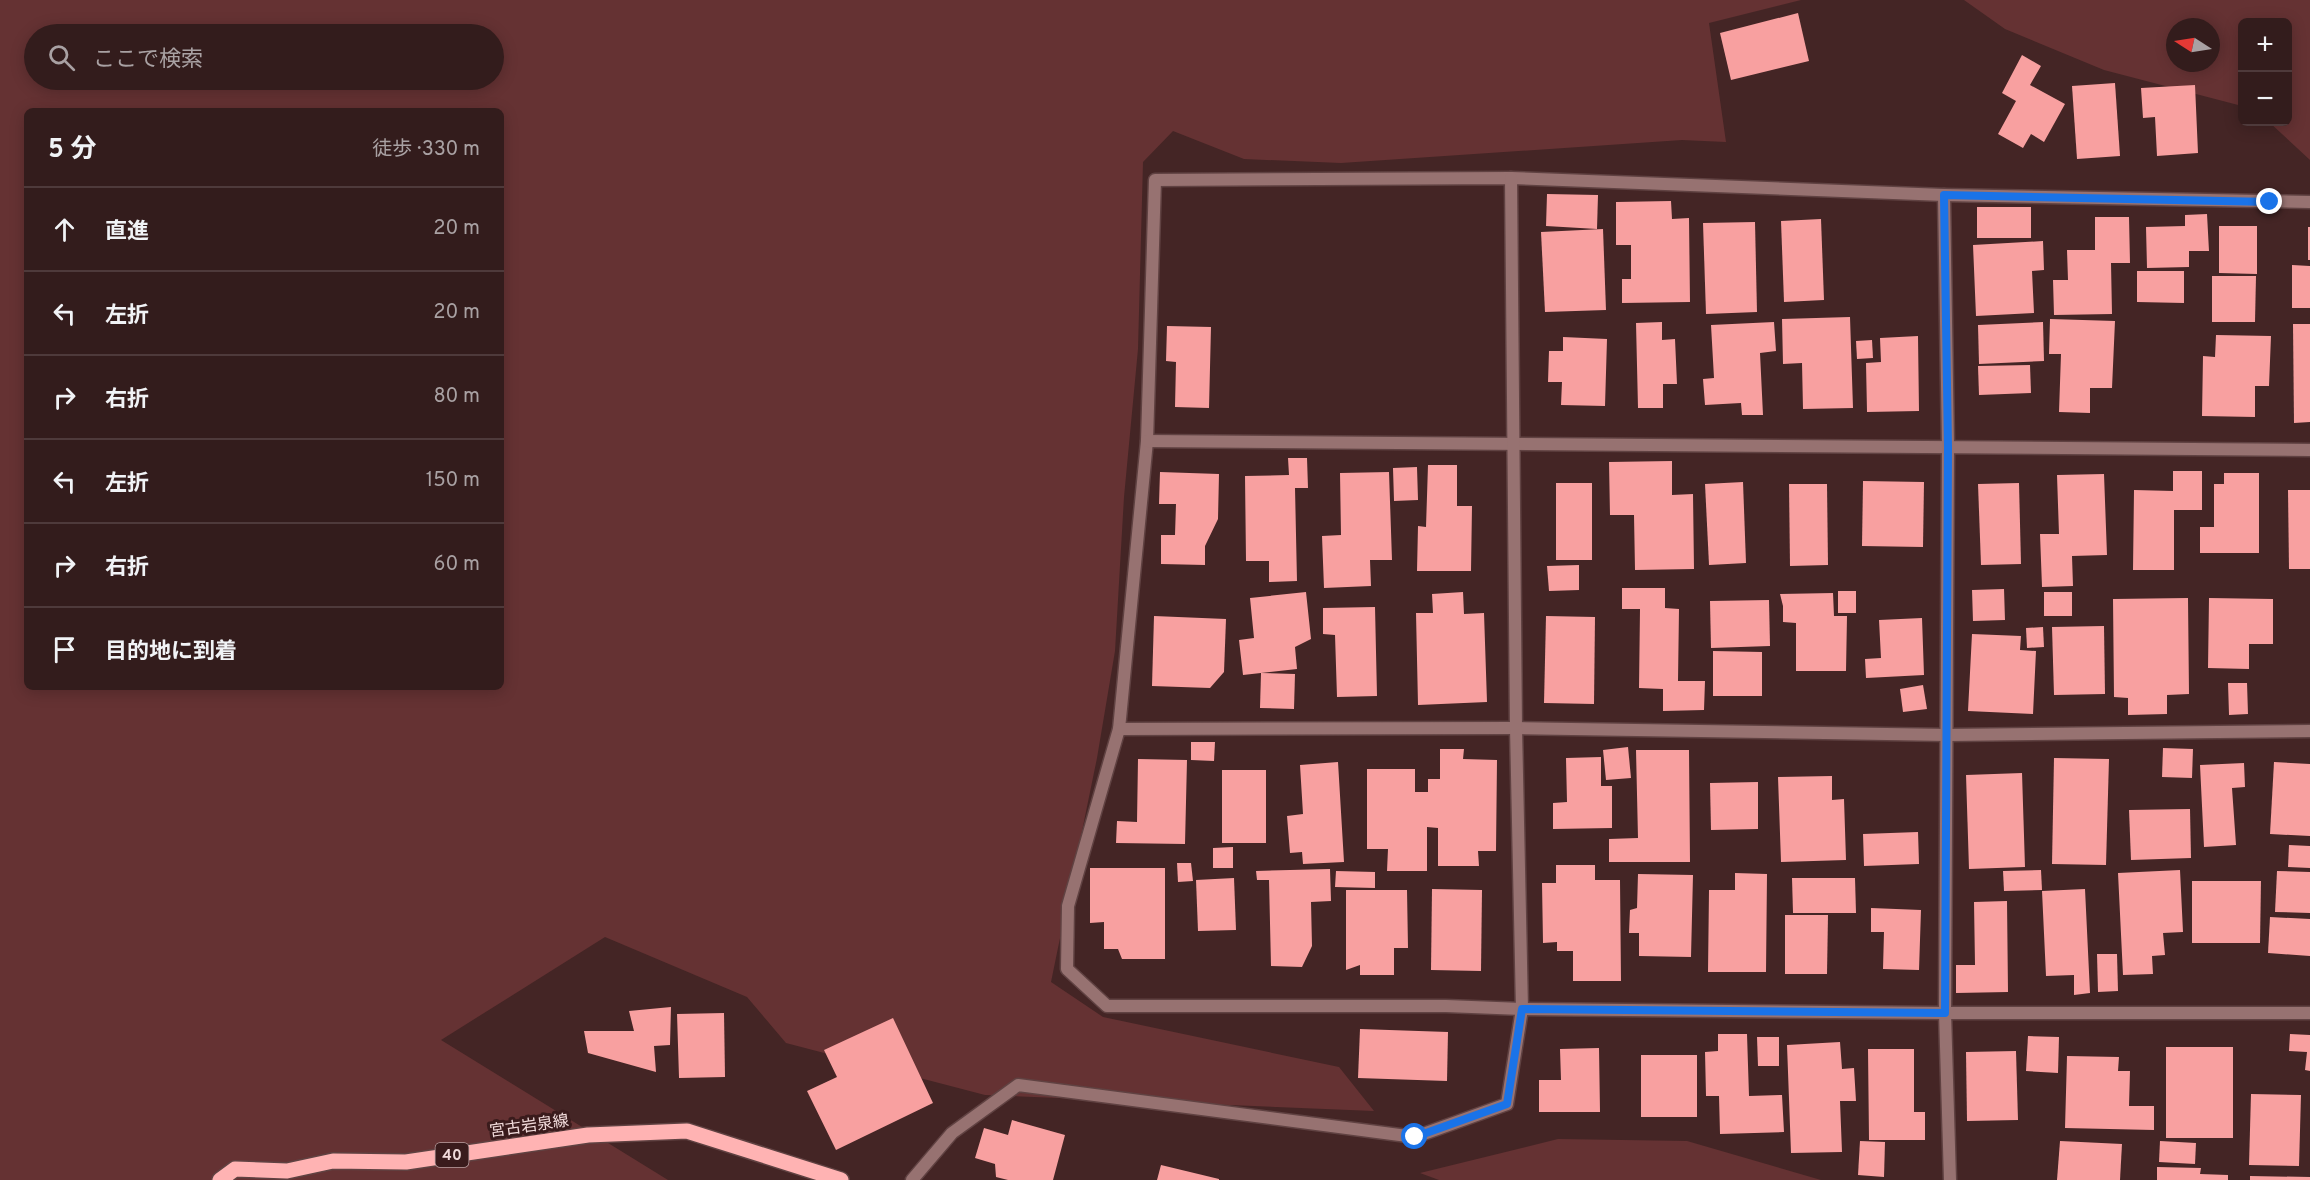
<!DOCTYPE html>
<html lang="ja">
<head>
<meta charset="utf-8">
<style>
  body { margin:0; font-family:Overpass,"Noto Sans JP",sans-serif; background:#3b2525; color:#f1f3f6 }
  .controls { position:absolute; right:18px; top:18px; display:grid; overflow:hidden; border-radius:9px; box-shadow:0 3px 15px #0003 }
  .controls button { width:54px; height:54px; display:grid; place-items:center; padding:0; border:0; border-bottom:2px solid #4e3a3b; background:#331c1c; color:#f1f3f6; font:30px sans-serif }
  .compass { position:absolute; left:2166px; top:18px; width:54px; height:54px; border-radius:50%; background:#331c1c; box-shadow:0 3px 15px #0003; rotate:282deg }
  .stop { position:absolute; width:18px; height:18px; margin:-14px; border:4px solid #1a73e8; border-radius:50%; background:#fff }
  .stop.end { background:#1a73e8; border-color:#fff; box-shadow:0 2px 6px #0008 }
  .list { margin:0; padding:0; list-style:none }
  h2 { display:flex; justify-content:space-between; align-items:center; height:78px; margin:0; padding:0 24px; font-size:26px }
  h2 small { font-size:20px; font-weight:400; color:#a9a1a3 }
  .list li { display:grid; grid-template-columns:39px 1fr auto; gap:18px; align-items:center; box-sizing:border-box; height:84px; padding:0 24px; border-top:2px solid #4e3a3b }
  .list b { display:block; font-size:22px; white-space:nowrap }
  .list em { font-size:20px; font-style:normal; color:#a9a1a3 }
  .icon { flex:none; width:33px; height:33px; fill:none; stroke:currentColor; stroke-width:2; stroke-linecap:round; stroke-linejoin:round }
  .map { position:relative; flex:none; width:2310px; height:1180px; overflow:hidden }
  .search { position:absolute; background:#331c1c; box-shadow:0 3px 15px #0003; left:24px; top:24px; width:480px; height:66px; display:flex; align-items:center; gap:15px; box-sizing:border-box; padding:0 21px; border-radius:33px; color:#a9a1a3; font-size:22px }
  .panel { position:absolute; background:#331c1c; box-shadow:0 3px 15px #0003; left:24px; top:108px; width:480px; height:582px; border-radius:9px }
  .map>svg:first-child { display:block }
</style>
</head>
<body>
<div class="map">
<svg width="2310" height="1180" viewBox="0 0 2310 1180">
  <rect width="100%" height="100%" fill="#442525"/>
  <g fill="#653233" fill-rule="evenodd">
    <path d="M0,0H1801L1709,23L1726,142L1682,140L1341,163L1244,159L1173,131L1143,162L1138,349L1124,497L1115,651L1097,758L1051,982L1103,1017L1339,1067L1374,1111L985,1095L786,1043L747,997L605,937L441,1040L668,1180H0ZM34,34H494V80H34ZM27,111H501V687H27Z"/>
    <path d="M1964,0H2310V160L2269,122H2288V22H2242V106L2104,70L2005,29ZM2175,27H2211V63H2175Z"/>
    <polygon points="1558,1139 1687,1141 1821,1180 1439,1180 1420,1173"/>
  </g>
  <g fill="#f8a0a0">
    <polygon points="1798,13 1809,61 1731,80 1720,33"/>
    <polygon points="2022,55 2041,66 2030,85 2065,104 2044,142 2031,134 2023,148 1998,134 2016,101 2002,93"/>
    <polygon points="2115,83 2120,156 2077,159 2072,86"/>
    <polygon points="2195,85 2198,153 2157,156 2155,117 2143,118 2141,88"/>
    <polygon points="1547,194 1598,195 1597,229 1546,226"/>
    <polygon points="1671,201 1672,219 1689,218 1690,302 1622,303 1622,279 1631,279 1631,245 1616,245 1616,202"/>
    <rect x="1977" y="207" width="54" height="31"/>
    <polygon points="2207,214 2209,251 2189,251 2189,267 2147,268 2146,227 2185,226 2185,215"/>
    <polygon points="2095,217 2129,217 2130,263 2111,263 2112,314 2054,315 2053,280 2068,280 2067,250 2095,250"/>
    <polygon points="1821,219 1824,300 1784,302 1781,221"/>
    <polygon points="1755,222 1757,312 1706,314 1703,223"/>
    <polygon points="2219,226 2257,226 2257,274 2219,273"/>
    <rect x="2308" y="227" width="2" height="33"/>
    <polygon points="1603,229 1606,310 1545,312 1541,232"/>
    <polygon points="2043,241 2044,270 2032,271 2034,313 1976,316 1973,245"/>
    <polygon points="2292,265 2310,266 2310,308 2292,308"/>
    <polygon points="2137,271 2184,271 2184,303 2137,302"/>
    <polygon points="2212,276 2256,276 2255,322 2212,322"/>
    <polygon points="1850,317 1853,408 1803,409 1802,363 1783,364 1782,319"/>
    <polygon points="2050,319 2115,321 2112,388 2090,388 2090,413 2059,412 2061,354 2049,354"/>
    <polygon points="1662,322 1662,340 1675,339 1677,384 1663,384 1663,408 1638,408 1636,323"/>
    <polygon points="1774,322 1776,351 1760,353 1763,415 1742,415 1741,403 1705,405 1703,379 1714,378 1711,325"/>
    <polygon points="2043,322 2044,361 1979,364 1978,325"/>
    <polygon points="2293,324 2310,324 2310,422 2294,423"/>
    <polygon points="1167,326 1211,327 1209,408 1175,407 1176,362 1166,361"/>
    <polygon points="2216,335 2271,336 2269,386 2255,386 2255,417 2202,416 2203,356 2215,357"/>
    <polygon points="1918,336 1919,411 1867,412 1866,363 1881,362 1880,338"/>
    <polygon points="1563,337 1607,339 1605,406 1561,405 1562,382 1548,382 1549,351 1563,351"/>
    <polygon points="1872,340 1873,358 1857,359 1856,341"/>
    <polygon points="2030,365 2031,393 1979,395 1978,366"/>
    <polygon points="1288,458 1307,458 1308,488 1295,488 1297,581 1269,582 1269,561 1246,561 1245,476 1289,475"/>
    <polygon points="1672,461 1672,495 1693,494 1694,569 1635,570 1634,515 1610,515 1609,462"/>
    <polygon points="1428,465 1457,465 1457,506 1472,506 1471,571 1417,571 1418,526 1426,527"/>
    <polygon points="1417,467 1418,500 1394,501 1393,468"/>
    <polygon points="2173,471 2202,471 2202,510 2174,510 2174,570 2133,570 2134,490 2173,491"/>
    <polygon points="1160,472 1219,474 1218,519 1205,546 1205,565 1161,564 1161,535 1175,535 1176,504 1159,504"/>
    <polygon points="1389,472 1392,560 1370,560 1371,586 1324,588 1322,536 1341,535 1340,473"/>
    <polygon points="2224,473 2259,473 2259,553 2200,553 2200,527 2214,527 2214,484 2224,484"/>
    <polygon points="2104,474 2107,555 2072,556 2073,586 2042,587 2040,534 2059,534 2057,475"/>
    <polygon points="1863,481 1924,482 1923,547 1862,546"/>
    <polygon points="1743,482 1746,563 1709,565 1705,484"/>
    <rect x="1556" y="483" width="36" height="77"/>
    <polygon points="2019,483 2021,564 1981,565 1978,484"/>
    <polygon points="1789,484 1827,484 1828,565 1790,566"/>
    <polygon points="2288,490 2310,490 2310,569 2289,569"/>
    <polygon points="1579,565 1579,590 1549,591 1547,566"/>
    <polygon points="1622,588 1665,588 1665,608 1679,609 1678,681 1705,681 1704,710 1663,711 1663,689 1639,688 1640,609 1622,609"/>
    <polygon points="2004,589 2005,620 1973,621 1972,590"/>
    <rect x="1838" y="591" width="18" height="22"/>
    <polygon points="1306,592 1311,639 1295,647 1297,669 1243,675 1239,640 1254,638 1250,598"/>
    <polygon points="1463,592 1464,614 1484,613 1487,702 1418,705 1416,613 1433,613 1432,594"/>
    <rect x="2044" y="592" width="28" height="24"/>
    <polygon points="1833,593 1834,616 1847,616 1846,671 1796,671 1796,623 1783,622 1783,606 1780,594"/>
    <polygon points="2188,598 2189,694 2167,695 2167,714 2128,715 2128,698 2114,697 2113,599"/>
    <polygon points="2209,598 2273,599 2273,644 2249,644 2249,669 2208,668"/>
    <polygon points="1769,600 1770,646 1711,648 1710,601"/>
    <polygon points="1375,607 1377,696 1337,697 1335,635 1323,634 1323,608"/>
    <polygon points="1154,616 1226,619 1224,672 1210,688 1152,686"/>
    <polygon points="1546,616 1595,617 1594,704 1544,703"/>
    <polygon points="1922,618 1924,675 1866,678 1865,659 1881,658 1879,620"/>
    <polygon points="2104,626 2105,694 2054,695 2052,627"/>
    <polygon points="2043,627 2044,647 2027,648 2026,628"/>
    <polygon points="1972,634 2021,636 2020,650 2036,651 2033,714 1968,711"/>
    <polygon points="1713,651 1762,652 1762,696 1713,696"/>
    <polygon points="1261,673 1295,674 1294,709 1260,708"/>
    <polygon points="2228,683 2247,683 2248,714 2229,715"/>
    <polygon points="1923,685 1927,709 1903,712 1900,689"/>
    <polygon points="1191,742 1215,742 1214,761 1191,760"/>
    <polygon points="1628,747 1631,778 1606,780 1603,750"/>
    <polygon points="2163,748 2193,749 2192,778 2162,777"/>
    <polygon points="1440,749 1464,749 1463,759 1497,760 1496,851 1478,851 1479,866 1438,866 1438,828 1427,827 1427,871 1387,871 1388,849 1367,849 1367,769 1415,769 1415,792 1428,792 1428,779 1440,779"/>
    <polygon points="1636,750 1689,750 1690,862 1609,862 1609,839 1638,838"/>
    <polygon points="1601,757 1601,786 1612,786 1612,828 1553,829 1553,803 1567,802 1566,758"/>
    <polygon points="2054,758 2109,759 2106,865 2052,864"/>
    <polygon points="1138,759 1187,760 1185,844 1116,843 1117,821 1137,822"/>
    <polygon points="1338,762 1344,862 1303,864 1302,852 1290,853 1287,816 1303,814 1300,765"/>
    <polygon points="2274,762 2310,764 2310,836 2270,834"/>
    <polygon points="2244,763 2245,787 2232,788 2236,845 2204,847 2200,765"/>
    <rect x="1222" y="770" width="44" height="73"/>
    <polygon points="2022,773 2025,867 1969,869 1966,775"/>
    <polygon points="1832,776 1832,800 1844,799 1846,860 1781,862 1778,777"/>
    <polygon points="1758,782 1758,829 1711,830 1710,783"/>
    <polygon points="2190,809 2191,858 2131,860 2129,810"/>
    <polygon points="1918,832 1919,864 1864,866 1863,834"/>
    <polygon points="2289,845 2310,846 2310,868 2288,867"/>
    <polygon points="1233,847 1233,868 1213,868 1213,848"/>
    <polygon points="1177,863 1191,863 1193,881 1178,882"/>
    <polygon points="1556,865 1595,865 1595,880 1620,880 1621,981 1573,981 1573,951 1557,951 1557,942 1543,943 1542,883 1556,883"/>
    <polygon points="1090,868 1165,868 1165,959 1122,959 1118,949 1104,949 1104,922 1090,923"/>
    <polygon points="1330,869 1331,901 1311,902 1312,946 1302,967 1271,966 1269,880 1257,880 1256,871"/>
    <polygon points="2041,870 2042,890 2004,891 2003,871"/>
    <polygon points="2180,870 2183,932 2163,933 2165,955 2152,956 2153,974 2123,975 2118,873"/>
    <polygon points="1336,871 1375,872 1375,888 1335,887"/>
    <polygon points="2277,871 2310,872 2310,913 2275,912"/>
    <polygon points="1735,873 1767,874 1766,972 1708,972 1709,890 1735,890"/>
    <polygon points="1638,874 1693,875 1691,957 1639,956 1639,933 1629,933 1630,910 1637,908"/>
    <polygon points="1234,878 1236,930 1198,931 1196,880"/>
    <polygon points="1792,878 1855,878 1856,913 1793,913"/>
    <polygon points="2192,881 2261,881 2260,943 2192,943"/>
    <polygon points="1432,889 1482,890 1481,971 1431,970"/>
    <polygon points="2085,889 2090,993 2074,995 2074,975 2046,976 2042,891"/>
    <polygon points="1346,890 1407,890 1408,948 1394,948 1394,975 1360,975 1360,965 1346,970"/>
    <polygon points="2007,901 2008,992 1956,993 1956,965 1975,965 1974,902"/>
    <polygon points="1871,908 1921,910 1919,970 1883,969 1884,932 1871,932"/>
    <polygon points="1785,915 1828,915 1827,974 1785,974"/>
    <polygon points="2270,917 2310,919 2310,956 2268,953"/>
    <polygon points="2097,954 2117,954 2118,991 2098,992"/>
    <polygon points="671,1007 670,1045 654,1046 656,1072 588,1053 584,1031 634,1031 629,1011"/>
    <polygon points="724,1013 725,1077 679,1078 677,1014"/>
    <polygon points="893,1018 933,1103 836,1150 807,1091 837,1077 824,1050"/>
    <polygon points="1360,1029 1448,1032 1447,1081 1358,1078"/>
    <polygon points="1718,1034 1747,1034 1749,1096 1782,1095 1784,1132 1720,1134 1719,1096 1706,1096 1705,1052 1718,1051"/>
    <polygon points="2290,1034 2310,1035 2310,1071 2305,1070 2307,1052 2289,1051"/>
    <polygon points="2028,1036 2059,1037 2058,1073 2026,1071"/>
    <polygon points="1757,1037 1779,1037 1779,1066 1758,1066"/>
    <polygon points="1840,1042 1842,1069 1854,1068 1856,1101 1840,1101 1842,1152 1791,1153 1787,1045"/>
    <rect x="2166" y="1047" width="67" height="91"/>
    <polygon points="1599,1048 1600,1112 1539,1112 1539,1080 1561,1080 1560,1049"/>
    <polygon points="1868,1049 1914,1049 1914,1112 1925,1112 1925,1140 1869,1140"/>
    <polygon points="2016,1051 2018,1120 1967,1121 1966,1052"/>
    <rect x="1641" y="1055" width="56" height="62"/>
    <polygon points="2067,1056 2119,1057 2118,1071 2130,1071 2129,1106 2154,1106 2154,1130 2065,1128"/>
    <polygon points="2251,1094 2301,1095 2299,1166 2249,1165"/>
    <polygon points="1012,1120 1065,1135 1053,1180 1008,1180 996,1177 995,1164 975,1158 984,1128 1008,1135"/>
    <polygon points="1860,1141 1885,1142 1884,1177 1858,1175"/>
    <polygon points="2060,1141 2122,1144 2120,1180 2057,1180"/>
    <polygon points="2160,1141 2196,1143 2195,1164 2159,1162"/>
    <polygon points="1161,1165 1219,1179 1219,1180 1157,1180"/>
    <polygon points="2157,1167 2201,1168 2200,1174 2228,1175 2228,1180 2157,1180"/>
    <polygon points="2250,1176 2310,1177 2310,1180 2250,1180"/>
  </g>
  <g fill="none" stroke-linecap="round" stroke-linejoin="round">
    <g stroke="#604242" stroke-width="15">
      <g id="street">
        <polyline points="1944,195 1948,447 1945,1013 1950,1180"/>
        <polyline points="2310,202 1944,195 1511,178 1155,180 1147,441 1119,729 1068,906 1067,969 1107,1006 1446,1006 1522,1009 1945,1013 2310,1013"/>
        <polyline points="1147,441 2310,450"/>
        <polyline points="1119,729 1516,728 1948,735 2310,731"/>
        <polyline points="912,1180 952,1133 1018,1085 1415,1137 1507,1104 1522,1009 1516,728 1511,178"/>
      </g>
    </g>
    <g stroke="#604242" stroke-width="18">
      <polyline id="primary" points="220,1180 235,1169 287,1171 333,1161 406,1162 588,1135 687,1131 841,1180"/>
    </g>
    <use href="#street" stroke="#977271" stroke-width="12"/>
    <use href="#primary" stroke="#ffb3b3" stroke-width="15"/>
  </g>
  <g fill="none" stroke-linecap="round" stroke-linejoin="round">
    <polyline stroke="#1a73e8" stroke-width="8" points="1415,1137 1507,1104 1522,1009 1945,1013 1948,447 1944,195 2270,202"/>
  </g>
  <g text-anchor="middle" stroke-width="6" stroke-linejoin="round" paint-order="stroke">
    <rect fill="#3a1b1c" stroke="#baa1a2" stroke-width="1.5" x="435.5" y="1143" width="33" height="24" rx="4.5"/>
    <g font-size="15" font-weight="bold" fill="#f1dbdb">
      <text x="452" y="1160">40</text>
    </g>
    <g font-size="16" fill="#f1dbdb" stroke="#3a1b1c">
      <text transform="translate(529 1125) rotate(-8)" y="6">宮古岩泉線</text>
    </g>
  </g>
</svg>
<div class="controls">
<button>+</button>
<button>−</button>
</div>
<svg class="compass" viewBox="-18 -18 36 36"><path d="M0-13l5 13h-10z" fill="#e53935"/><path d="M0 13l5-13h-10z" fill="#a9a1a3"/></svg>
<div class="stop" style="left:1415px;top:1137px"></div>
<div class="stop end" style="left:2270px;top:202px"></div>
<div class="search"><svg class="icon" aria-label="search" viewBox="0 0 24 24"><circle cx="10" cy="10" r="6"/><path d="M15 15l6 6"/></svg>ここで検索</div>
<section class="panel">
<h2>5 分<small>徒歩 · 330 m</small></h2>
<ul class="list">
<li><svg class="icon" aria-label="ahead" viewBox="0 0 24 24"><path d="M12 20V5M6 11l6-6 6 6"/></svg><div><b>直進</b></div><em>20 m</em></li>
<li><svg class="icon" aria-label="left" viewBox="0 0 24 24"><path d="M17 20v-9H6M10 6l-5 5 5 5"/></svg><div><b>左折</b></div><em>20 m</em></li>
<li><svg class="icon" aria-label="right" viewBox="0 0 24 24"><path d="M7 20v-9h11M14 6l5 5-5 5"/></svg><div><b>右折</b></div><em>80 m</em></li>
<li><svg class="icon" aria-label="left" viewBox="0 0 24 24"><path d="M17 20v-9H6M10 6l-5 5 5 5"/></svg><div><b>左折</b></div><em>150 m</em></li>
<li><svg class="icon" aria-label="right" viewBox="0 0 24 24"><path d="M7 20v-9h11M14 6l5 5-5 5"/></svg><div><b>右折</b></div><em>60 m</em></li>
<li><svg class="icon" aria-label="arrive" viewBox="0 0 24 24"><path d="M6 21V4h12l-3 4 3 4H6"/></svg><div><b>目的地に到着</b></div></li>
</ul>
</section>
</div>
</body>
</html>
